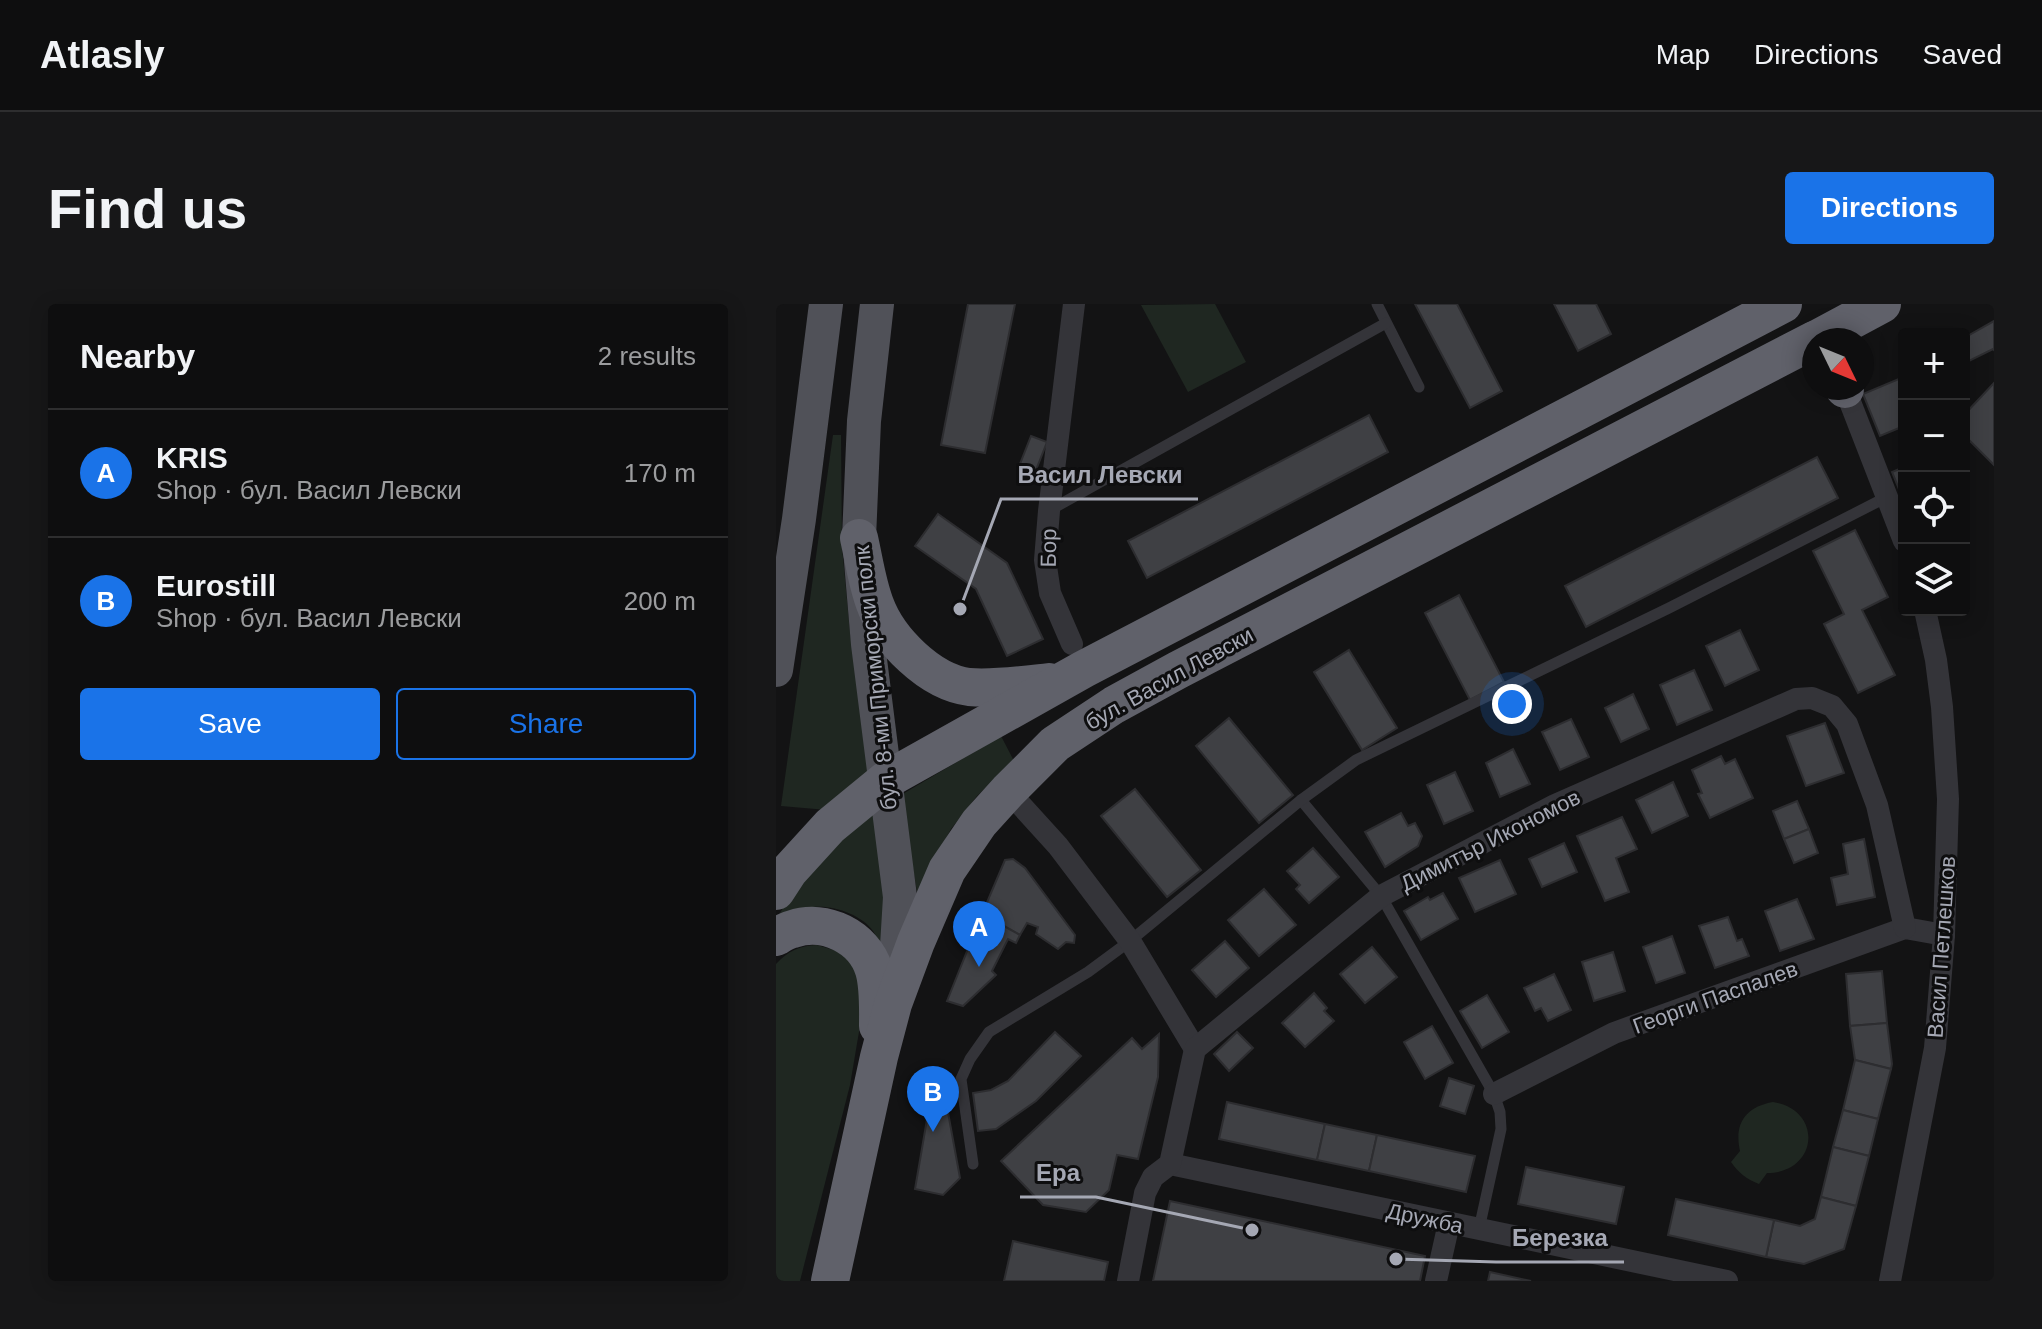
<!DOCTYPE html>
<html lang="en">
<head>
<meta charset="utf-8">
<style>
  body { margin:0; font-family:Arial,sans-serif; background:#171718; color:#f1f3f6 }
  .controls { position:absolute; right:24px; top:24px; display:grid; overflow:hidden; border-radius:8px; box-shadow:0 4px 20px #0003 }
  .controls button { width:72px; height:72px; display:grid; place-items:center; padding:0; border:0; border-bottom:2px solid #2e2e2f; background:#0e0e0f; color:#f1f3f6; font:40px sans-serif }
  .compass { position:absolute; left:1026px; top:24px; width:72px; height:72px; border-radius:50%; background:#0e0e0f; box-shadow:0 4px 20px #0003; rotate:133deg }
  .you { position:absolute; left:736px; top:400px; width:28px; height:28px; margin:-20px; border:6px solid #fff; border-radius:50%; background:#1a73e8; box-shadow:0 0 0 12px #1a73e833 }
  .badge { display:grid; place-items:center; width:52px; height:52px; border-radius:50%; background:#1a73e8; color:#fff; font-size:26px; font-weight:700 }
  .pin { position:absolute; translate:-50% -66px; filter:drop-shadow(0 2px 4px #0008) }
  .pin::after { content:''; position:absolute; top:42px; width:28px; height:24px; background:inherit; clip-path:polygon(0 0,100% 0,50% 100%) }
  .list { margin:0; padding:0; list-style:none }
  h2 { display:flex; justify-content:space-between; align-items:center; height:104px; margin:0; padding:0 32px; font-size:34px }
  h2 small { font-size:26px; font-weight:400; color:#9b9c9e }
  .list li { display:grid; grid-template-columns:52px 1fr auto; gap:24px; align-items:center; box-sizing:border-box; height:128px; padding:0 32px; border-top:2px solid #2e2e2f }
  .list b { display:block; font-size:30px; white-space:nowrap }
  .list p { margin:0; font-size:26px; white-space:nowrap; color:#9b9c9e }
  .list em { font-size:26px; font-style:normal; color:#9b9c9e }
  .actions { display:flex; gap:16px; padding:24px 32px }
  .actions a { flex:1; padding:18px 0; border:2px solid #1a73e8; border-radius:8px; text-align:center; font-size:28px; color:#1a73e8 }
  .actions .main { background:#1a73e8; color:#fff }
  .icon { flex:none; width:44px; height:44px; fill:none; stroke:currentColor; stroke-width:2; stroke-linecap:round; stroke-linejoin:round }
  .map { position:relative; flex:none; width:1218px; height:977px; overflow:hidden; border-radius:8px }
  header { display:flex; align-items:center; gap:48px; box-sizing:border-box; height:112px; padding:0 40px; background:#0e0e0f; border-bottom:2px solid #2e2e2f }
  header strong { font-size:38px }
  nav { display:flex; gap:44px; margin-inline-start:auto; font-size:28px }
  .intro { display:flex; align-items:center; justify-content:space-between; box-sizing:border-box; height:192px; padding:0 48px }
  h1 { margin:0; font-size:56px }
  .button { padding:20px 36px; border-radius:8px; background:#1a73e8; color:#fff; font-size:28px; font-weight:700 }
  main { display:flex; gap:48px; padding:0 48px }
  aside { flex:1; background:#0e0e0f; border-radius:8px; box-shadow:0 4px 20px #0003 }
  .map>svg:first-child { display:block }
</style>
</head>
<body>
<header>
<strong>Atlasly</strong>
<nav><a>Map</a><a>Directions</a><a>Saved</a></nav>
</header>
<div class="intro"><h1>Find us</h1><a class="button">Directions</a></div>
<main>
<aside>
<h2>Nearby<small>2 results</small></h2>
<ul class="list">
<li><span class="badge">A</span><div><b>KRIS</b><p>Shop · бул. Васил Левски</p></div><em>170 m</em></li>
<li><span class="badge">B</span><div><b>Eurostill</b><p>Shop · бул. Васил Левски</p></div><em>200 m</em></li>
</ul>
<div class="actions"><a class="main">Save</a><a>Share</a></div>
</aside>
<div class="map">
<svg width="1218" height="977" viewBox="0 0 1218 977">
  <rect width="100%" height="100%" fill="#131314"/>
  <g fill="#1f2721">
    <polygon points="439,0 470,58 412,88 365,1"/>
    <polygon points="57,131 65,131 66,243 74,328 96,473 51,506 5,502"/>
    <polygon points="225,432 238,457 201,492 175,525 141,588 125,491"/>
    <path d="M98,502L108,549L109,651C105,643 102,634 97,627C86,611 58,601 38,603C26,605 13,611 1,614L17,587Z"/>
    <path d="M41,641L61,647L76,659L85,678L84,722L74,781L24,977H0V660C12,647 23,642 41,641Z"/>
    <path d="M997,798C1048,806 1042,869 991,869L983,880C970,875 963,869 955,858L964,847C958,820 969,803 997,798Z"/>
  </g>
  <g fill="#3f4044" stroke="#2d2d30" stroke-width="2">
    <polygon points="192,0 239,0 209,149 165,141"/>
    <polygon points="639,0 681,0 726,87 694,104"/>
    <polygon points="778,0 820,0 835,30 802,47"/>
    <polygon points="1218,17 1218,46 1217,45 1193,57 1188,47 1188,34"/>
    <polygon points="1125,74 1128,82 1128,122 1104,132 1087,90"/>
    <polygon points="1218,79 1218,161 1188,131 1188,111"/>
    <polygon points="593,111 612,148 371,274 352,237"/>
    <polygon points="255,132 271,138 260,166 244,160"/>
    <polygon points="1041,153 1062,194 810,323 789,282"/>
    <polygon points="1128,163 1128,194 1127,195 1116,168"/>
    <polygon points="162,210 231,259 267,335 231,352 200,285 139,242"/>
    <polygon points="1079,226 1112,293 1086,306 1119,371 1082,389 1048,320 1068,310 1037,247"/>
    <polygon points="683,291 728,378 694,396 649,309"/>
    <polygon points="964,326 983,366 949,382 930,342"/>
    <polygon points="573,346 621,424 586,446 538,368"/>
    <polygon points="918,366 936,406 901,421 884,381"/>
    <polygon points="857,390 873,425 845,438 829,404"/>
    <polygon points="453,414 517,491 483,519 420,442"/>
    <polygon points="795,415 813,453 784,466 766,428"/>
    <polygon points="1049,419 1068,469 1030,482 1011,432"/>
    <polygon points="737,445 754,480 724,493 710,459"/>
    <polygon points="945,452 949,460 959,455 977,494 934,514 922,490 926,489 916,466"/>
    <polygon points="679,468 697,507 668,520 651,481"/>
    <polygon points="897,478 912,512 876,529 860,496"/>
    <polygon points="359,485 425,566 391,593 325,512"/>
    <polygon points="1021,497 1033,525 1008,535 997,507"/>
    <polygon points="625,509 632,522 639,519 646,532 642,542 609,563 589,528"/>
    <polygon points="846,513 861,545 840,554 853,588 829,597 801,532"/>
    <polygon points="1033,525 1042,549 1018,559 1008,535"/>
    <polygon points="1088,535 1099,593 1061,601 1055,574 1072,570 1067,540"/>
    <polygon points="788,539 801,568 766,583 753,555"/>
    <polygon points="537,544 563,573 533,599 520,585 524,581 511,567"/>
    <polygon points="237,555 249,564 299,631 298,639 290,638 282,645 260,630 262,623 251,619 244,631 206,610 229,556"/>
    <polygon points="724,556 740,590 699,608 683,574"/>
    <polygon points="488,585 520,621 483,652 452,616"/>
    <polygon points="667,589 682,615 645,636 628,607 652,593 654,596"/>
    <polygon points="1021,595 1038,635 1004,647 989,607"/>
    <polygon points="206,610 244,631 240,639 232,635 216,667 220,671 187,702 171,697"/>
    <polygon points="952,613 961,637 966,635 973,652 939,664 923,622"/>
    <polygon points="896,632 909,669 880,679 867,643"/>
    <polygon points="449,637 473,664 440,693 416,666"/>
    <polygon points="596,643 621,673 589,699 564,670"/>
    <polygon points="837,648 849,687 818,697 806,658"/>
    <polygon points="1106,667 1111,719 1074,722 1070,670"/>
    <polygon points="778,670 795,706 772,717 765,704 759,707 748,684"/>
    <polygon points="538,689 551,704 548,707 558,717 529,743 506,719"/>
    <polygon points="711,691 733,728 706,744 684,707"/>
    <polygon points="1111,719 1116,760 1115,765 1079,756 1074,722"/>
    <polygon points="656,722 677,759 649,775 628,738"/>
    <polygon points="279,728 305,752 260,797 220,825 202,827 197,789 215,786 232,777"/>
    <polygon points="461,728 477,744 453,767 438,750"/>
    <polygon points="383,730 382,773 362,855 341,851 333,886 310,908 267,901 225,857 356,734 366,745"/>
    <polygon points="1079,756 1115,765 1102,815 1067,806"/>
    <polygon points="673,774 698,782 689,810 664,802"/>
    <polygon points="155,792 169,792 184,874 167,891 139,885"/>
    <polygon points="451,798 549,820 541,856 443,835"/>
    <polygon points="1067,806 1102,815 1093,852 1057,843"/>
    <polygon points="549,820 601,831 593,867 541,856"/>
    <polygon points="601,831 699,852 690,888 593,867"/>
    <polygon points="1057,843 1093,852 1080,902 1045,893"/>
    <polygon points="750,863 848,883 840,920 742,900"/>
    <polygon points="1045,893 1080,902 1068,945 1028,960 990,953 998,916 1024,922 1039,915"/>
    <polygon points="900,895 998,916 990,953 892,931"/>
    <polygon points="394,897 649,952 644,977 377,977"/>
    <polygon points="237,937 332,958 328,977 228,977"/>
    <polygon points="714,968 755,977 712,977"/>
  </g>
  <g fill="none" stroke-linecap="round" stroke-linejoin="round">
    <g stroke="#343439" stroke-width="11">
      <polyline points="601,0 643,83"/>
      <polyline points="274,206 610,19"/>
      <polyline points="525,496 605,592 718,790 724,808 725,825 703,925"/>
      <polyline points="197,860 185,775 194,755 213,728 312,668 354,637 525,496 580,456 893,304 1111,193"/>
    </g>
    <g stroke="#343439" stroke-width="22">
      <polyline points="1069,85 1128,237"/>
      <polyline points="296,340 274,289 269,256 273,207 298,0"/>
      <polyline points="232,487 282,542 354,637 419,745"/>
      <polyline points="718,790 838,729 1129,624 1168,631"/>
      <polyline points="394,860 951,977"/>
      <polyline points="352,977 369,889 377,873 394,860 419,745 605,592 779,501 1020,395 1036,394 1056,402 1071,420 1101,501 1129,624"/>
      <polyline points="660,977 673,919"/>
      <polyline points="1114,977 1159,744 1168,631 1172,495 1166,403 1160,356 1149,306"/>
    </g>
    <g stroke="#505158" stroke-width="34">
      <polyline points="101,0 88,117 83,234 92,340 124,593 119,675"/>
      <polyline points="0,366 23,215 50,0"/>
    </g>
    <g stroke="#60616a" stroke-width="38">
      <polyline points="1039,36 1106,0"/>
      <polyline points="1068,84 1069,85"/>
      <path d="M83,234C88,256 91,279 99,300C112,336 154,378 193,383C219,385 247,381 273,378"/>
      <polyline points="0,587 13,567 54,522 110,476 308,365 1007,0"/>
      <path d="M0,633C5,630 11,626 17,625C49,614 88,633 98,666C103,683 102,704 102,722"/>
      <polyline points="54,977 103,753 117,700 140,638 171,566 203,519 232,487 279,440 338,401 402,366 1038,36"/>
    </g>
  </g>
  <g text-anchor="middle" stroke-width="6" stroke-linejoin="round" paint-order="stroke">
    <g font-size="22" fill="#a5a8b4" stroke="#0e0e0f">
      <text transform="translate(272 244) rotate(-89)" y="8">Бор</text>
      <text transform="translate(99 374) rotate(-96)" y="8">бул. 8-ми Приморски полк</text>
      <text transform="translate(393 374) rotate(-29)" y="8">бул. Васил Левски</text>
      <text transform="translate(714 536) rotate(-27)" y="8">Димитър Икономов</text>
      <text transform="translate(1165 643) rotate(-86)" y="8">Васил Петлешков</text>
      <text transform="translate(939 693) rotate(-20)" y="8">Георги Паспалев</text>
      <text transform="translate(649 914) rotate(12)" y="8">Дружба</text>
    </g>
  </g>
  <path fill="none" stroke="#a5a8b4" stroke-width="3" d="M184 305L225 195H422M476 926L320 893H244M620 955L720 958H848"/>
  <g fill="#a5a8b4" stroke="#0e0e0f" stroke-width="3">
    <circle cx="184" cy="305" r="8"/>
    <circle cx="476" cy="926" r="8"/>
    <circle cx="620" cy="955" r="8"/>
  </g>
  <g font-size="24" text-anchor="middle" font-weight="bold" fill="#a5a8b4" stroke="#0e0e0f" stroke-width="6" stroke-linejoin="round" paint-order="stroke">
    <text x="324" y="179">Васил Левски</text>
    <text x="282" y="877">Ера</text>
    <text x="784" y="942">Березка</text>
  </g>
</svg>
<div class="controls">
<button>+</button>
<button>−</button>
<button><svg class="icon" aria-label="locate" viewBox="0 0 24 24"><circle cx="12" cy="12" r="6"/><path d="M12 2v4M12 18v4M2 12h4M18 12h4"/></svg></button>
<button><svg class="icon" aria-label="layers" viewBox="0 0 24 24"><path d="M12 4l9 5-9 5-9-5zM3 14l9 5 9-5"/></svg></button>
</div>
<svg class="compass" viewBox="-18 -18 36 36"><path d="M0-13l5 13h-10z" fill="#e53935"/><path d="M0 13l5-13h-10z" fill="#9b9c9e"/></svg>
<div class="you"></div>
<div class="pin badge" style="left:203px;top:663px">A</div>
<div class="pin badge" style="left:157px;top:828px">B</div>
</div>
</main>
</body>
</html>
